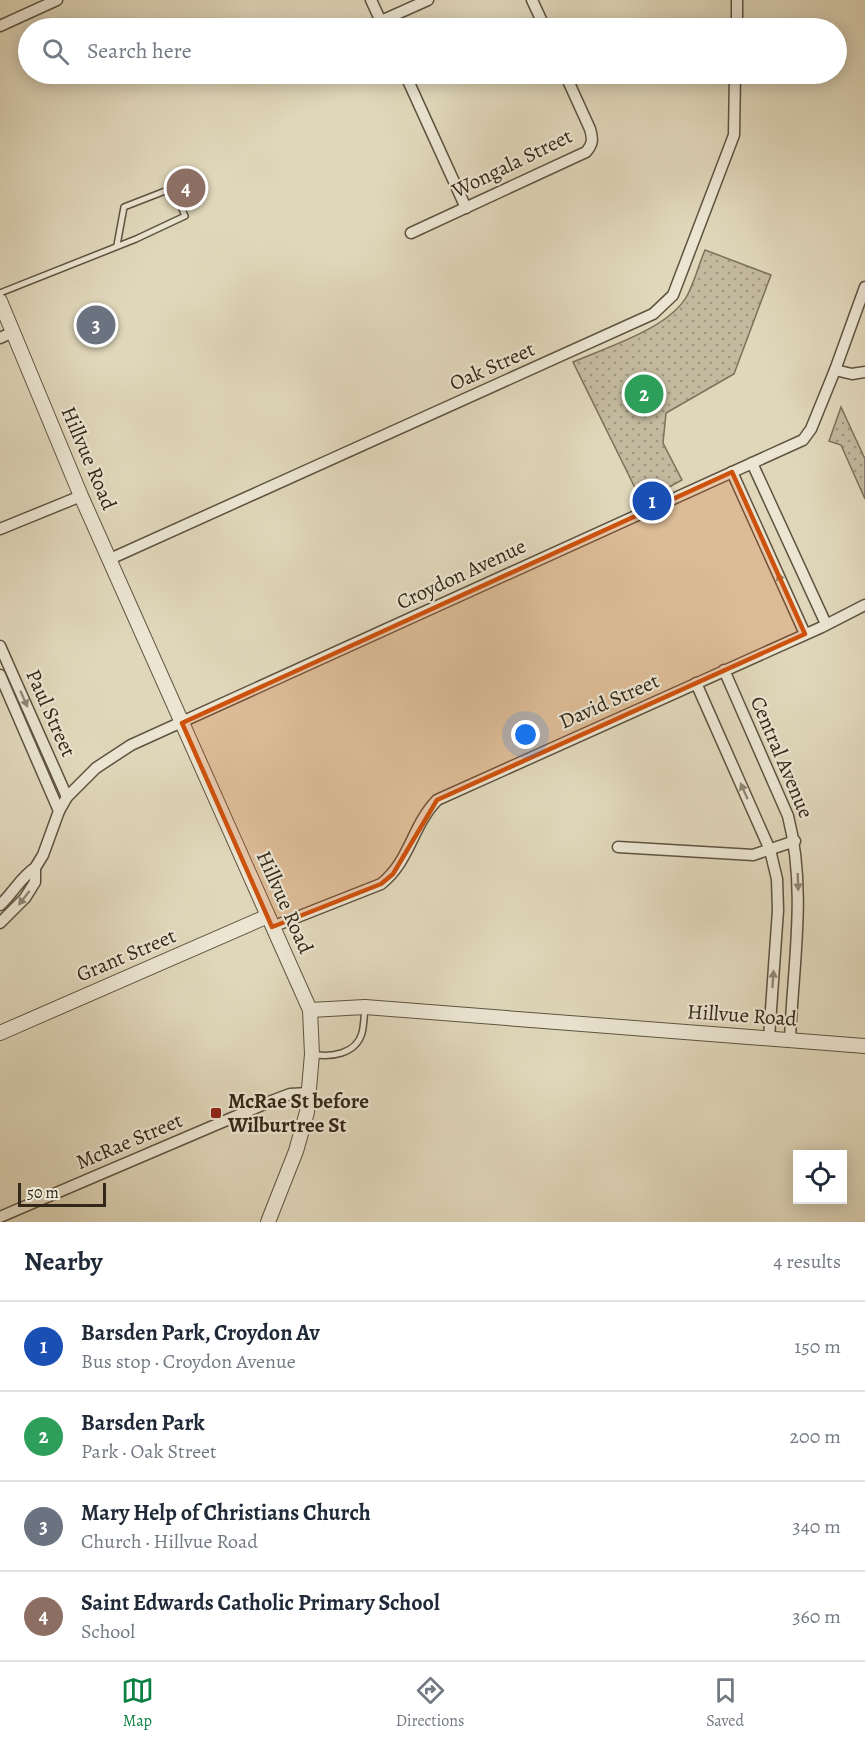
<!DOCTYPE html>
<html lang="en">
<head>
<meta charset="utf-8">
<style>
  body { margin:0; font-family:Alegreya,serif; background:#f2f2f3; color:#1f2937 }
  .controls { position:absolute; right:18px; bottom:18px; display:grid; overflow:hidden; border-radius:0px; box-shadow:0 3px 15px #0003 }
  .controls button { width:54px; height:54px; display:grid; place-items:center; padding:0; border:0; border-bottom:2px solid #e0e1e3; background:#fff; color:#1f2937; font:30px sans-serif }
  .scale { position:absolute; left:18px; bottom:15px; width:88px; box-sizing:border-box; padding-left:6px; border:3px solid #332717; border-top:0; font-size:16px; line-height:21px; white-space:nowrap; color:#332717; -webkit-text-stroke:4px #ebe5d2; paint-order:stroke }
  .you { position:absolute; left:526px; top:735px; width:21px; height:21px; margin:-15px; border:4px solid #fff; border-radius:50%; background:#1a73e8; box-shadow:0 0 0 9px #1a73e833 }
  .badge { display:grid; place-items:center; width:39px; height:39px; border-radius:50%; background:#0b8043; color:#fff; font-size:20px; font-weight:700 }
  .pin { position:absolute; translate:-50% -50%; border:3px solid #fff; box-shadow:0 2px 6px #0006 }
  .list { margin:0; padding:0; list-style:none }
  h2 { display:flex; justify-content:space-between; align-items:center; height:78px; margin:0; padding:0 24px; font-size:26px }
  h2 small { font-size:20px; font-weight:400; color:#747a83 }
  .list li { display:grid; grid-template-columns:39px 1fr auto; gap:18px; align-items:center; box-sizing:border-box; height:90px; padding:0 24px; border-top:2px solid #e0e1e3 }
  .list b { display:block; font-size:22px; white-space:nowrap }
  .list p { margin:0; font-size:20px; white-space:nowrap; color:#747a83 }
  .list em { font-size:20px; font-style:normal; color:#747a83 }
  .icon { flex:none; width:33px; height:33px; fill:none; stroke:currentColor; stroke-width:2; stroke-linecap:round; stroke-linejoin:round }
  .map { position:relative; flex:none; width:865px; height:1222px; overflow:hidden }
  .search { position:absolute; background:#fff; box-shadow:0 3px 15px #0003; left:18px; right:18px; top:18px; height:66px; display:flex; align-items:center; gap:15px; box-sizing:border-box; padding:0 21px; border-radius:33px; color:#747a83; font-size:22px }
  .sheet { height:438px; background:#fff }
  nav { display:flex; justify-content:space-around; align-items:center; box-sizing:border-box; height:84px; border-top:2px solid #e0e1e3; background:#fff; font-size:16px; color:#747a83 }
  nav a { display:grid; justify-items:center; gap:3px }
  nav .on { color:#0b8043 }
  .map>svg:first-child { display:block }
</style>
</head>
<body>
<div class="map">
<svg width="865" height="1222" viewBox="0 0 865 1222">
  <defs>
    <pattern id="park-dots" width="8" height="8" patternUnits="userSpaceOnUse" patternTransform="scale(1.5)"><rect width="8" height="8" fill="#c3b99e"/><path d="M2 2h.1M6 6h.1" fill="none" stroke="#9f9680" stroke-width="1.8" stroke-linecap="round"/></pattern>
  </defs>
  <rect width="100%" height="100%" fill="#e0d7ba"/>
  <filter id="stains"><feTurbulence type="fractalNoise" baseFrequency=".00333" numOctaves="4"/><feColorMatrix values="0 0 0 0 .2 0 0 0 0 .09 0 0 0 0 .02 0 0 0 .5 -.17"/></filter>
  <radialGradient id="worn" r=".72"><stop offset=".6" stop-color="#630" stop-opacity="0"/><stop offset="1" stop-color="#630" stop-opacity=".3"/></radialGradient>
  <g fill="url(#park-dots)" stroke="#7b705a" stroke-width="1.5">
    <path d="M705,250L771,275L734,374L666,413L663,443L682,480L642,502L573,362C607,347 671,328 688,294C695,280 699,264 705,250Z"/>
    <polygon points="841,407 865,459 865,499 841,445 829,441"/>
  </g>
  <g fill="none" stroke-linecap="round" stroke-linejoin="round">
    <g stroke="#5e5340" stroke-width="8">
      <g id="service">
        <polyline points="0,293 136,239 185,216 173,188 124,207 117,245"/>
        <path d="M312,1054C331,1058 356,1054 362,1033C364,1025 364,1016 365,1008"/>
      </g>
    </g>
    <g stroke="#5e5340" stroke-width="13">
      <g id="minor">
        <polyline points="371,0 384,28"/>
        <polyline points="532,0 545,28"/>
        <polyline points="381,21 428,0"/>
        <polyline points="0,26 57,0"/>
        <polyline points="737,28 737,0"/>
        <polyline points="405,74 466,208"/>
        <path d="M411,233L586,152C593,144 593,139 590,129L565,74"/>
        <polyline points="0,338 13,332"/>
        <polyline points="835,370 852,374 865,372"/>
        <polyline points="752,463 826,624"/>
        <polyline points="732,472 805,634"/>
        <polyline points="0,529 81,496"/>
        <polyline points="110,559 653,314 673,295 734,135 735,74"/>
        <polyline points="0,646 67,797"/>
        <path d="M724,670L788,816C807,890 793,964 790,1039"/>
        <polyline points="0,675 59,811"/>
        <polyline points="696,683 770,850 777,879 778,910 769,1038"/>
        <polyline points="618,847 753,855 795,841"/>
        <path d="M0,905C13,893 21,877 35,868"/>
        <polyline points="0,923 25,898 35,882 35,868 43,855 59,811 67,797 96,768 131,745 803,440 811,429 835,370 865,287"/>
        <path d="M272,927L381,884C410,861 412,826 437,800L822,627L865,605"/>
        <polyline points="0,1217 274,1100 290,1094 309,1093"/>
      </g>
    </g>
    <g stroke="#5e5340" stroke-width="16">
      <g id="tertiary">
        <polyline points="0,301 81,496 310,1010 312,1054 307,1112 296,1151 268,1222"/>
        <polyline points="310,1010 365,1007 865,1046"/>
        <polyline points="0,1033 268,916"/>
      </g>
    </g>
    <use href="#service" stroke="#ebe5d2" stroke-width="5"/>
    <use href="#minor" stroke="#ebe5d2" stroke-width="10"/>
    <use href="#tertiary" stroke="#ebe5d2" stroke-width="14"/>
  </g>
  <defs><path id="oneway-solid" d="M-6-.8H1V-3.2L6.5 0L1 3.2V.8H-6Z" transform="scale(1.5)"/></defs>
  <g fill="#8f8674">
    <use href="#oneway-solid" transform="translate(781 581) rotate(-114)"/>
    <use href="#oneway-solid" transform="translate(24 699) rotate(66)"/>
    <use href="#oneway-solid" transform="translate(744 791) rotate(-114)"/>
    <use href="#oneway-solid" transform="translate(798 882) rotate(88)"/>
    <use href="#oneway-solid" transform="translate(24 898) rotate(128)"/>
    <use href="#oneway-solid" transform="translate(773 979) rotate(-86)"/>
  </g>
  <path fill="#cd520e" fill-opacity="0.2" stroke="#cd520e" stroke-width="4.5" stroke-linejoin="round" d="M732,472L805,634L437,800L393,874L381,884L272,927L182,723Z"/>
  <rect fill="#8f2418" stroke="#ebe5d2" stroke-width="2" x="210" y="1107" width="12" height="12" rx="3"/>
  <g text-anchor="middle" stroke-width="4.5" stroke-linejoin="round" paint-order="stroke">
    <g font-size="21" fill="#332717" stroke="#ebe5d2">
      <text transform="translate(512 163) rotate(-26)" y="7">Wongala Street</text>
      <text transform="translate(492 366) rotate(-24)" y="7">Oak Street</text>
      <text transform="translate(89 458) rotate(67)" y="7">Hillvue Road</text>
      <text transform="translate(461 574) rotate(-25)" y="7">Croydon Avenue</text>
      <text transform="translate(609 701) rotate(-24)" y="7">David Street</text>
      <text transform="translate(51 713) rotate(66)" y="7">Paul Street</text>
      <text transform="translate(782 757) rotate(67)" y="7">Central Avenue</text>
      <text transform="translate(285 902) rotate(66)" y="7">Hillvue Road</text>
      <text transform="translate(126 955) rotate(-23)" y="7">Grant Street</text>
      <text transform="translate(742 1015) rotate(4)" y="7">Hillvue Road</text>
      <text transform="translate(129 1141) rotate(-23)" y="7">McRae Street</text>
    </g>
    <g font-size="21" font-weight="bold" fill="#332717" stroke="#ebe5d2" text-anchor="start">
      <text x="228" y="1108">McRae St before<tspan x="228" dy="24">Wilburtree St</tspan></text>
    </g>
  </g>
  <rect width="100%" height="100%" filter="url(#stains)"/>
  <rect width="100%" height="100%" fill="url(#worn)"/>
</svg>
<div class="controls">
<button><svg class="icon" aria-label="locate" viewBox="0 0 24 24"><circle cx="12" cy="12" r="6"/><path d="M12 2v4M12 18v4M2 12h4M18 12h4"/></svg></button>
</div>
<div class="scale">50 m</div>
<div class="you"></div>
<div class="pin badge" style="left:652px;top:501px;background:#1a4fb4">1</div>
<div class="pin badge" style="left:644px;top:394px;background:#2e9e5b">2</div>
<div class="pin badge" style="left:96px;top:325px;background:#6b7280">3</div>
<div class="pin badge" style="left:186px;top:188px;background:#8d6e63">4</div>
<div class="search"><svg class="icon" aria-label="search" viewBox="0 0 24 24"><circle cx="10" cy="10" r="6"/><path d="M15 15l6 6"/></svg>Search here</div>
</div>
<section class="sheet">
<h2>Nearby<small>4 results</small></h2>
<ul class="list">
<li><span class="badge" style="background:#1a4fb4">1</span><div><b>Barsden Park, Croydon Av</b><p>Bus stop · Croydon Avenue</p></div><em>150 m</em></li>
<li><span class="badge" style="background:#2e9e5b">2</span><div><b>Barsden Park</b><p>Park · Oak Street</p></div><em>200 m</em></li>
<li><span class="badge" style="background:#6b7280">3</span><div><b>Mary Help of Christians Church</b><p>Church · Hillvue Road</p></div><em>340 m</em></li>
<li><span class="badge" style="background:#8d6e63">4</span><div><b>Saint Edwards Catholic Primary School</b><p>School</p></div><em>360 m</em></li>
</ul>
</section>
<nav>
<a class="on"><svg class="icon" aria-label="map" viewBox="0 0 24 24"><path d="M3 6l6-2 6 2 6-2v14l-6 2-6-2-6 2zM9 4v14M15 6v14"/></svg>Map</a>
<a><svg class="icon" aria-label="directions" viewBox="0 0 24 24"><path d="M12 3l9 9-9 9-9-9zM9 14v-3h6M13 9l2 2-2 2"/></svg>Directions</a>
<a><svg class="icon" aria-label="saved" viewBox="0 0 24 24"><path d="M7 4h10v16l-5-4-5 4z"/></svg>Saved</a>
</nav>
</body>
</html>
